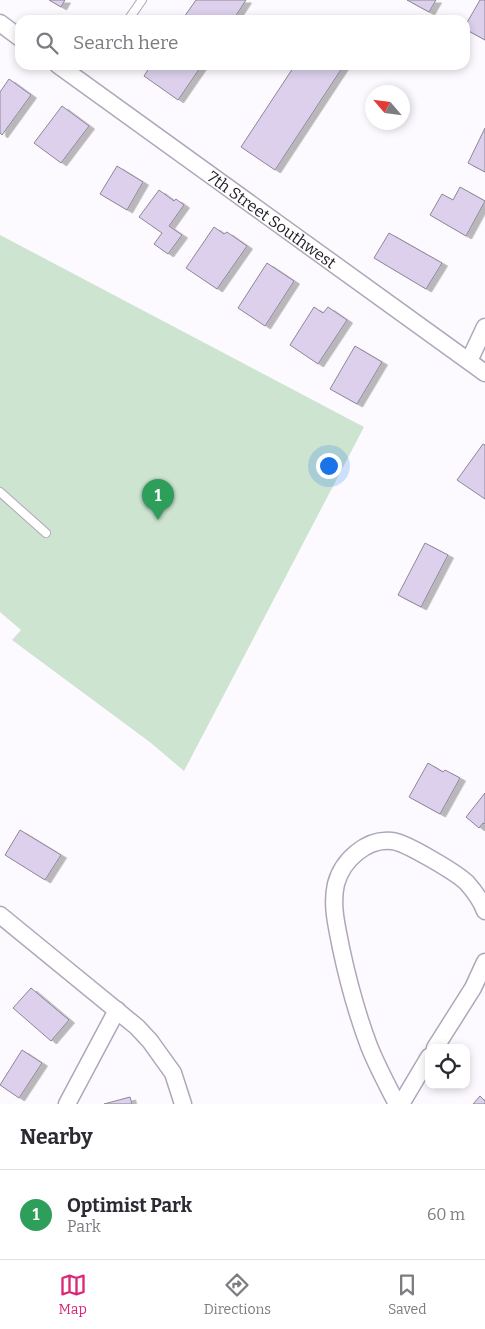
<!DOCTYPE html>
<html lang="en">
<head>
<meta charset="utf-8">
<style>
  body { margin:0; font-family:Bitter,serif; background:#f7f7f7; color:#2b2b33 }
  .controls { position:absolute; right:15px; bottom:15px; display:grid; overflow:hidden; border-radius:10px; box-shadow:0 2px 8px #0003 }
  .controls button { width:45px; height:45px; display:grid; place-items:center; padding:0; border:0; border-bottom:1px solid #e1e1e2; background:#fff; color:#2b2b33; font:25px sans-serif }
  .compass { position:absolute; left:365px; top:85px; width:45px; height:45px; border-radius:50%; background:#fff; box-shadow:0 2px 8px #0003; rotate:298deg }
  .you { position:absolute; left:328px; top:465px; width:18px; height:18px; margin:-12px; border:4px solid #fff; border-radius:50%; background:#1a73e8; box-shadow:0 0 0 8px #1a73e833 }
  .badge { display:grid; place-items:center; width:32px; height:32px; border-radius:50%; background:#db2777; color:#fff; font-size:16px; font-weight:700 }
  .pin { position:absolute; translate:-50% -41px; filter:drop-shadow(0 1px 2px #0008) }
  .pin::after { content:''; position:absolute; top:26px; width:18px; height:15px; background:inherit; clip-path:polygon(0 0,100% 0,50% 100%) }
  .list { margin:0; padding:0; list-style:none }
  h2 { display:flex; justify-content:space-between; align-items:center; height:65px; margin:0; padding:0 20px; font-size:21px }
  h2 small { font-size:16px; font-weight:400; color:#7c7c81 }
  .list li { display:grid; grid-template-columns:32px 1fr auto; gap:15px; align-items:center; box-sizing:border-box; height:90px; padding:0 20px; border-top:1px solid #e1e1e2 }
  .list b { display:block; font-size:19px; white-space:nowrap }
  .list p { margin:0; font-size:16px; white-space:nowrap; color:#7c7c81 }
  .list em { font-size:16px; font-style:normal; color:#7c7c81 }
  .icon { flex:none; width:28px; height:28px; fill:none; stroke:currentColor; stroke-width:2; stroke-linecap:round; stroke-linejoin:round }
  .map { position:relative; flex:none; width:485px; height:1104px; overflow:hidden }
  .search { position:absolute; background:#fff; box-shadow:0 2px 8px #0003; left:15px; right:15px; top:15px; height:55px; display:flex; align-items:center; gap:12px; box-sizing:border-box; padding:0 18px; border-radius:15px; color:#7c7c81; font-size:19px }
  .sheet { height:155px; background:#fff }
  nav { display:flex; justify-content:space-around; align-items:center; box-sizing:border-box; height:70px; border-top:1px solid #e1e1e2; background:#fff; font-size:14px; color:#7c7c81 }
  nav a { display:grid; justify-items:center; gap:2px }
  nav .on { color:#db2777 }
  .map>svg:first-child { display:block }
</style>
</head>
<body>
<div class="map">
<svg width="485" height="1104" viewBox="0 0 485 1104">
  <defs>
    <filter id="shadow"><feDropShadow dx="5.5" dy="3" stdDeviation="0" flood-color="#0004"/></filter>
  </defs>
  <rect width="100%" height="100%" fill="#fcfafe"/>
  <polygon fill="#cce4d0" points="0,235 364,427 184,771 151,743 12,640 21,630 0,612"/>
  <g fill="#dcd0ed" stroke="#8d8697" filter="url(#shadow)">
    <polygon points="49,0 65,0 61,7"/>
    <polygon points="196,0 246,0 233,20 182,20"/>
    <polygon points="407,0 436,0 429,12"/>
    <polygon points="480,0 485,0 485,40 465,29 465,26"/>
    <polygon points="151,65 202,65 178,100 144,76"/>
    <polygon points="295,65 344,65 275,170 241,147"/>
    <polygon points="9,79 31,95 2,135 0,133 0,92"/>
    <polygon points="62,106 89,126 61,163 34,143"/>
    <polygon points="485,128 485,172 468,163"/>
    <polygon points="117,166 143,182 127,210 100,194"/>
    <polygon points="460,187 485,201 466,236 430,215 442,194 453,200"/>
    <polygon points="159,190 174,201 176,199 184,205 169,226 182,235 168,254 154,244 162,233 139,217"/>
    <polygon points="214,227 224,234 227,232 247,246 217,289 186,268"/>
    <polygon points="389,233 442,263 426,289 374,258"/>
    <polygon points="267,263 294,281 265,326 238,308"/>
    <polygon points="314,307 323,313 328,307 347,320 318,364 290,345"/>
    <polygon points="355,346 382,362 357,404 330,389"/>
    <polygon points="483,444 485,445 485,499 457,480"/>
    <polygon points="425,543 448,555 421,607 398,595"/>
    <polygon points="428,763 443,772 445,770 460,778 440,814 409,797"/>
    <polygon points="485,793 485,824 483,823 479,828 466,817"/>
    <polygon points="20,830 61,855 45,880 5,855"/>
    <polygon points="31,988 69,1020 51,1041 13,1008"/>
    <polygon points="22,1050 42,1063 19,1098 0,1085"/>
    <polygon points="480,1096 485,1101 485,1104 473,1104"/>
    <polygon points="130,1097 132,1104 104,1104"/>
  </g>
  <g fill="none" stroke-linecap="round" stroke-linejoin="round">
    <g stroke="#afa7b9" stroke-width="10">
      <g id="service">
        <polyline points="128,20 142,0"/>
        <polyline points="0,492 46,533"/>
      </g>
    </g>
    <g stroke="#afa7b9" stroke-width="19">
      <g id="minor">
        <polyline points="0,23 20,38"/>
        <path id="s1" d="M58,65L485,373"/>
        <polyline points="469,361 485,327"/>
        <polyline points="0,915 137,1027 150,1041 173,1073 183,1104"/>
        <polyline points="435,1048 473,988 485,962"/>
        <polyline points="67,1104 117,1010"/>
        <path d="M397,1104C387,1085 377,1066 369,1046C357,1014 348,981 341,948C337,927 331,905 336,884C342,861 366,838 392,841C405,842 457,873 467,883C475,892 481,900 485,911"/>
        <polyline points="401,1104 429,1057"/>
      </g>
    </g>
    <use href="#service" stroke="#fff" stroke-width="8"/>
    <use href="#minor" stroke="#fff" stroke-width="16"/>
  </g>
  <g text-anchor="middle" stroke-width="5" stroke-linejoin="round" paint-order="stroke">
    <g font-size="16" fill="#1f1c23" stroke="#fff">
      <text dy="6" stroke="none"><textPath href="#s1" startOffset="264">7th Street Southwest</textPath></text>
    </g>
  </g>
</svg>
<div class="controls">
<button><svg class="icon" aria-label="locate" viewBox="0 0 24 24"><circle cx="12" cy="12" r="6"/><path d="M12 2v4M12 18v4M2 12h4M18 12h4"/></svg></button>
</div>
<svg class="compass" viewBox="-18 -18 36 36"><path d="M0-13l5 13h-10z" fill="#e53935"/><path d="M0 13l5-13h-10z" fill="#7c7c81"/></svg>
<div class="you"></div>
<div class="pin badge" style="left:158px;top:520px;background:#2e9e5b">1</div>
<div class="search"><svg class="icon" aria-label="search" viewBox="0 0 24 24"><circle cx="10" cy="10" r="6"/><path d="M15 15l6 6"/></svg>Search here</div>
</div>
<section class="sheet">
<h2>Nearby<small></small></h2>
<ul class="list">
<li><span class="badge" style="background:#2e9e5b">1</span><div><b>Optimist Park</b><p>Park</p></div><em>60 m</em></li>
</ul>
</section>
<nav>
<a class="on"><svg class="icon" aria-label="map" viewBox="0 0 24 24"><path d="M3 6l6-2 6 2 6-2v14l-6 2-6-2-6 2zM9 4v14M15 6v14"/></svg>Map</a>
<a><svg class="icon" aria-label="directions" viewBox="0 0 24 24"><path d="M12 3l9 9-9 9-9-9zM9 14v-3h6M13 9l2 2-2 2"/></svg>Directions</a>
<a><svg class="icon" aria-label="saved" viewBox="0 0 24 24"><path d="M7 4h10v16l-5-4-5 4z"/></svg>Saved</a>
</nav>
</body>
</html>
